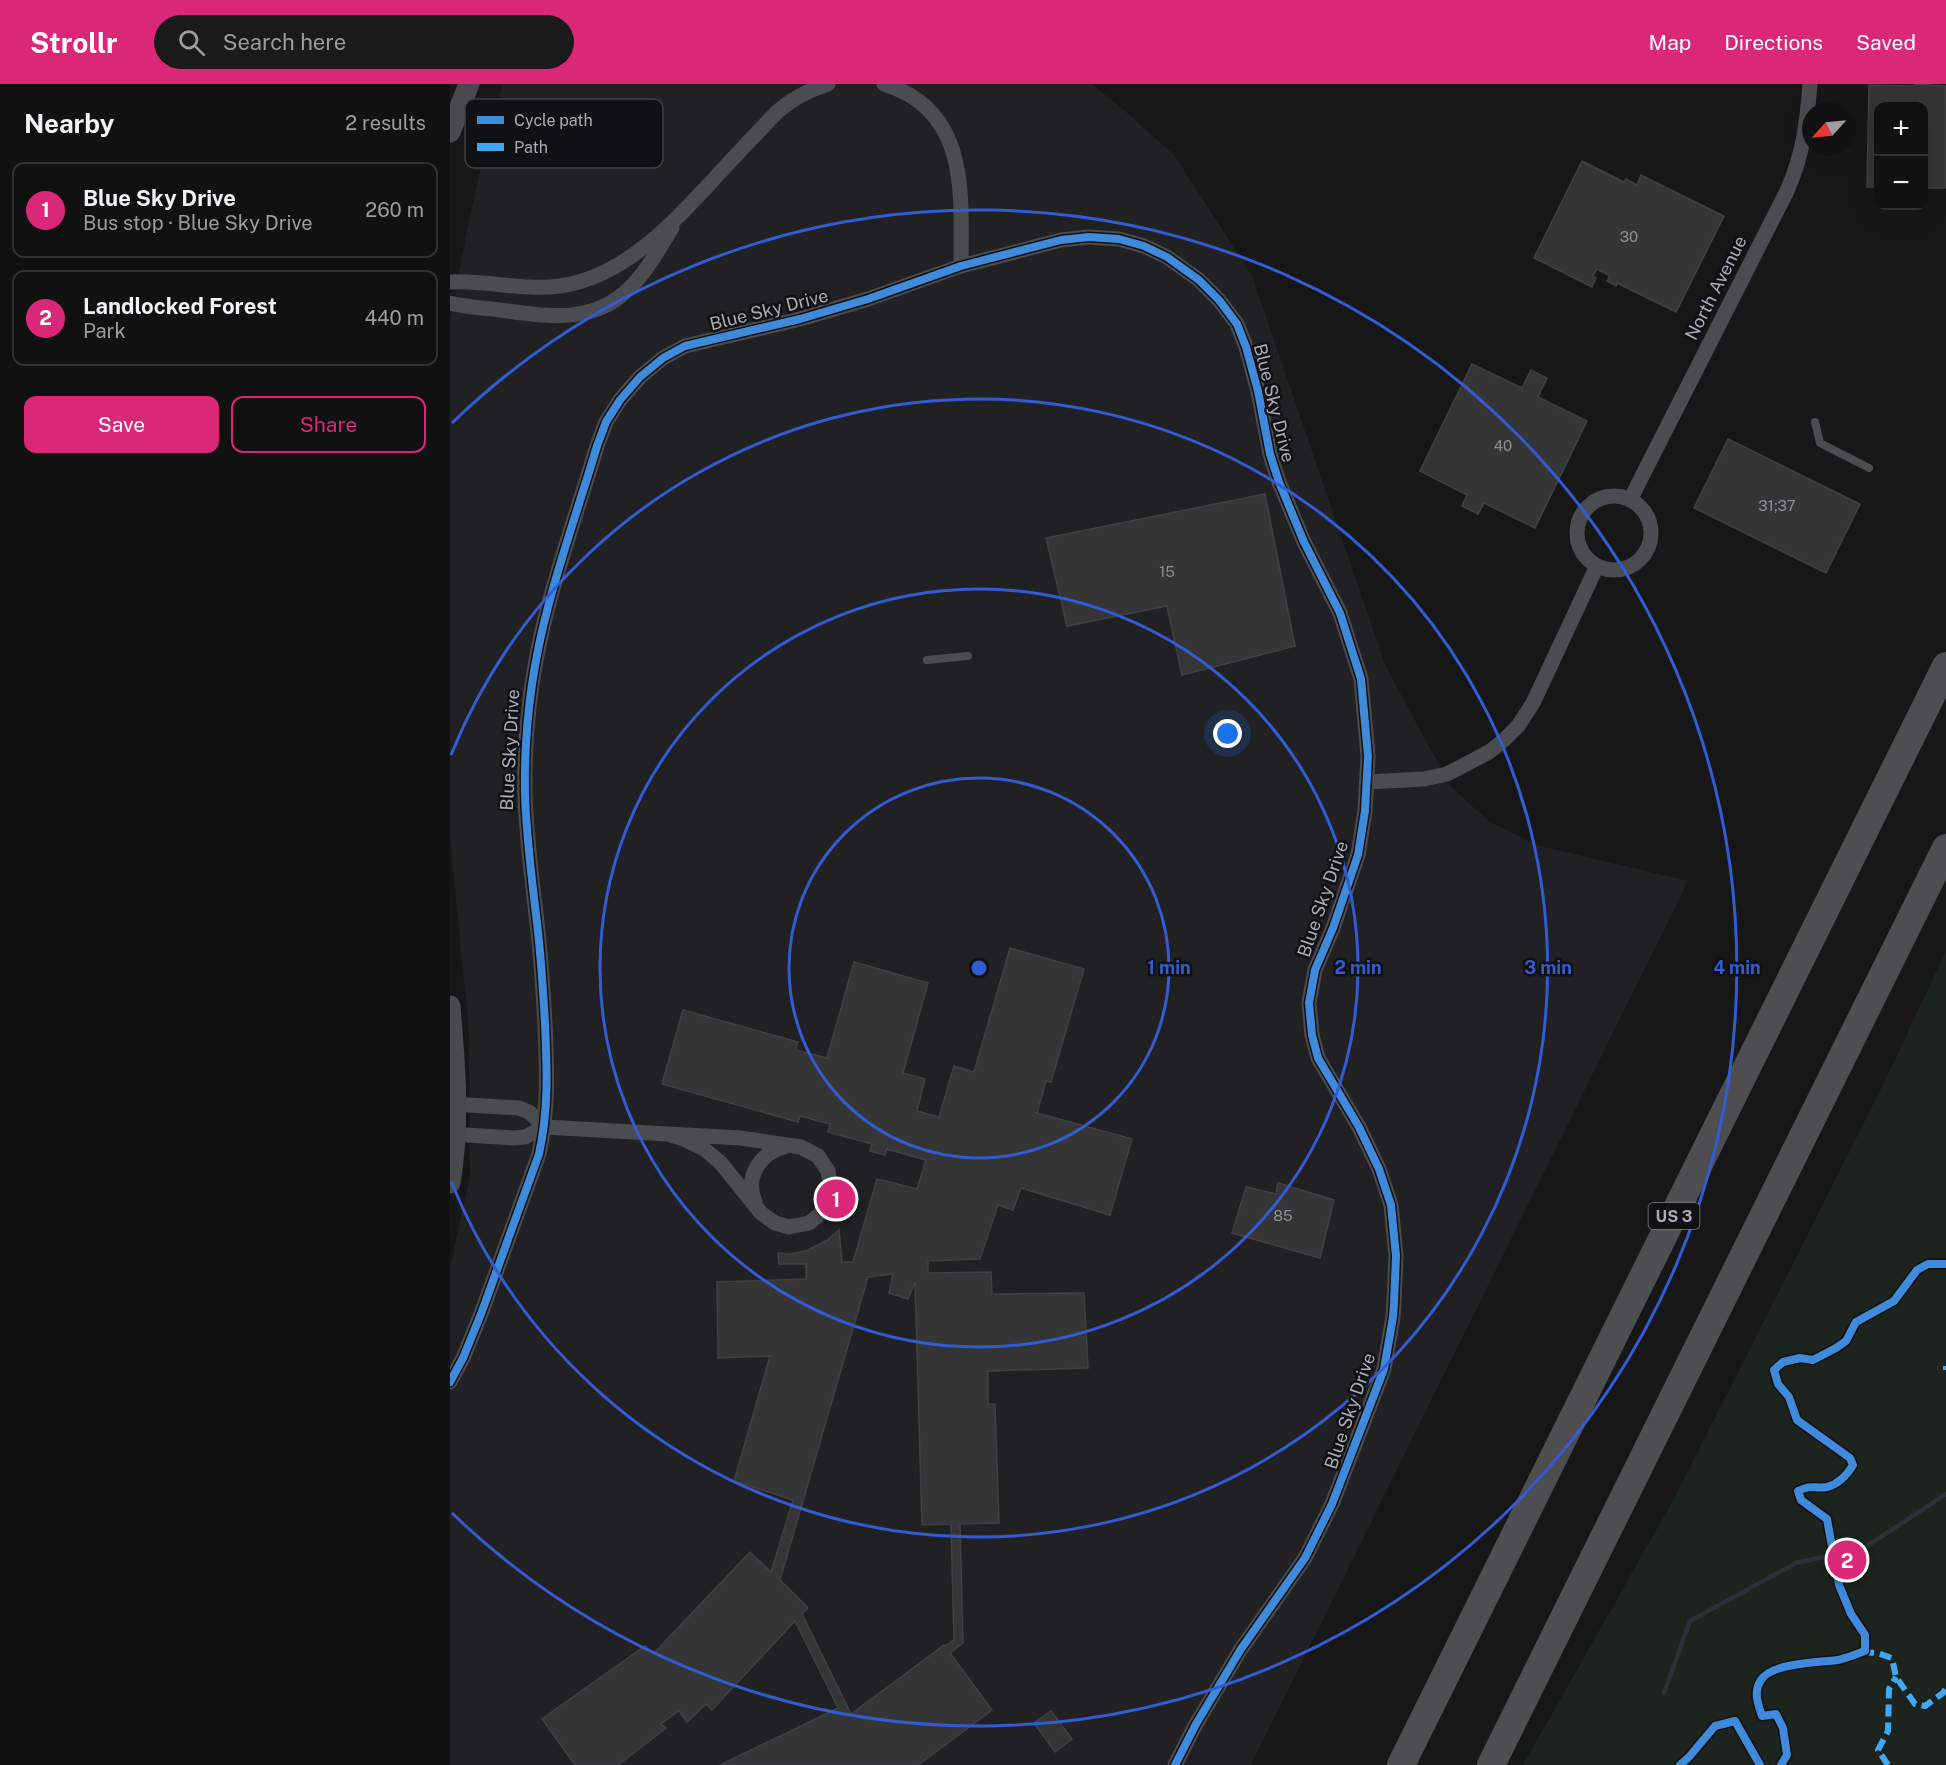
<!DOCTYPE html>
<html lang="en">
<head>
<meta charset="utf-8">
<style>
  body { margin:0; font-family:"Public Sans",sans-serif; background:#1a1a1a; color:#f1f3f6 }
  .controls { position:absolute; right:18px; top:18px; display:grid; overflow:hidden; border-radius:12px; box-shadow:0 6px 24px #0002 }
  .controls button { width:54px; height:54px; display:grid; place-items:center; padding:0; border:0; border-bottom:2px solid #303131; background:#111; color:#f1f3f6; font:30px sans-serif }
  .compass { position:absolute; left:1352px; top:18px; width:54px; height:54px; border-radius:50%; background:#111; box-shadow:0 6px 24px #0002; rotate:243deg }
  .you { position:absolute; left:778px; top:650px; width:21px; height:21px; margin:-15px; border:4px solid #fff; border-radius:50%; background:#1a73e8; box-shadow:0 0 0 9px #1a73e833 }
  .badge { display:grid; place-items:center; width:39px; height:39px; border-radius:50%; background:#db2777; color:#fff; font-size:20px; font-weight:700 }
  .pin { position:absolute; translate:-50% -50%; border:3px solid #fff; box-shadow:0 2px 6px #0006 }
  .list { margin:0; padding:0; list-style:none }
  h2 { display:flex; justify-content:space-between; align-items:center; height:78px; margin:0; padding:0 24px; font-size:26px }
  h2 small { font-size:20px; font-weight:400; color:#9c9d9f }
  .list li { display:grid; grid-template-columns:39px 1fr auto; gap:18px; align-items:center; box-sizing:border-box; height:96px; margin:0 12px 12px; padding:0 12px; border:2px solid #303131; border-radius:12px }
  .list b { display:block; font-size:22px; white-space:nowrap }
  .list p { margin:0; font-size:20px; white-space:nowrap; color:#9c9d9f }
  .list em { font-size:20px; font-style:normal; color:#9c9d9f }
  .actions { display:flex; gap:12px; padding:18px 24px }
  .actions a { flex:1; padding:14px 0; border:2px solid #db2777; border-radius:12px; text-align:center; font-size:21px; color:#db2777 }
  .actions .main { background:#db2777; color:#fff }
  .icon { flex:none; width:33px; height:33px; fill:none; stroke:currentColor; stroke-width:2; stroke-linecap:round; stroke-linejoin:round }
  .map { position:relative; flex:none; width:1496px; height:1681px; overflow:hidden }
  header { display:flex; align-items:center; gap:36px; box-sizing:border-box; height:84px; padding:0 30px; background:#db2777; color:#fff }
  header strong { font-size:28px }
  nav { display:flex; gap:33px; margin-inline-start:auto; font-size:21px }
  .search { width:420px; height:54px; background:#1a1a1a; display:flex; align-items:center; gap:15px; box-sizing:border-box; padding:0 21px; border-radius:33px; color:#9c9d9f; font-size:22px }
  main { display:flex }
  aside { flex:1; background:#111 }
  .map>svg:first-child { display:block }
</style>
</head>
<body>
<header>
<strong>Strollr</strong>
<div class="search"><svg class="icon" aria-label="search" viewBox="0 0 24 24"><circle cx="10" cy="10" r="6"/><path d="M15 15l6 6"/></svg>Search here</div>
<nav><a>Map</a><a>Directions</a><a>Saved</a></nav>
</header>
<main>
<aside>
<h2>Nearby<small>2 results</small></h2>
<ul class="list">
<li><span class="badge">1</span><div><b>Blue Sky Drive</b><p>Bus stop · Blue Sky Drive</p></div><em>260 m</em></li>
<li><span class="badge">2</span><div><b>Landlocked Forest</b><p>Park</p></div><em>440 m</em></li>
</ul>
<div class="actions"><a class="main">Save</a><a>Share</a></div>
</aside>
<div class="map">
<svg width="1496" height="1681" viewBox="0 0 1496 1681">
  <rect width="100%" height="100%" fill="#171717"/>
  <polygon fill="#212123" points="53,0 641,0 667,20 725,72 802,192 936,583 1001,703 1040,738 1090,762 1238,797 801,1681 0,1681 0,1183 20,1092 19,948 0,753 0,237 18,141 37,56"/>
  <polygon fill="#1d241e" points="1496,867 1496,1681 1073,1681 1225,1413 1432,1003"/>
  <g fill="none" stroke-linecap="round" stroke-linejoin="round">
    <polyline stroke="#2a3239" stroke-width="4.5" points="1214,1609 1240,1537 1346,1479 1414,1464 1496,1410"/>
  </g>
  <g fill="#353536" stroke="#3f4043" stroke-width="1.5" fill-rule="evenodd">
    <polygon points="1465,0 1496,2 1496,104 1474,104 1474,22 1428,22 1428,103 1417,103 1419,1 1463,2"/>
    <polygon points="1132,77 1174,98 1176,95 1187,101 1191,91 1274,132 1226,228 1167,199 1166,202 1157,197 1160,192 1147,185 1143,192 1146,194 1142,203 1084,174"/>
    <polygon points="1022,280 1072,304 1081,286 1097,294 1088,313 1137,337 1085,444 1034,419 1028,430 1012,422 1017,411 970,387"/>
    <polygon points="1278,355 1410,420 1376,489 1244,424"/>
    <polygon points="815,410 845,562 732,591 717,522 617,542 596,454"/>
    <path d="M560,864L634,885L601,998L596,997L587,1029L682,1055L660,1131L571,1104L563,1126L548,1121L530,1175L478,1177V1189L541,1188L542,1210L634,1209L638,1284L538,1287V1320H545L549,1439L510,1440L513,1559L500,1569L542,1626L468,1681H270L388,1624L345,1537L262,1626L256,1620L237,1638L229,1627L211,1640L216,1644L168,1681H125L92,1635L195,1562L204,1569L300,1468L321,1488L343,1416L284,1397L320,1272L268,1274L267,1198L356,1195V1180H329L328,1169L341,1170L358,1166L376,1157L389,1146L392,1178H403L427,1095L467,1105L476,1076L437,1065L435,1071L420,1067L422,1060L378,1048L380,1040L350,1032L348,1038L212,1000L233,926L348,958L346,966L377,974L404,878L478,899L453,989L475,995L467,1027L489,1033L504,982L524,988ZM443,1190L439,1209L458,1215L465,1198L472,1441L501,1440L504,1556L495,1562L494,1561L401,1630L352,1530L358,1524L330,1496L418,1193Z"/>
    <polygon points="828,1099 884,1116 870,1174 782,1149 796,1103 826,1110"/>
    <polygon points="601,1627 622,1655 605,1668 584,1639"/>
  </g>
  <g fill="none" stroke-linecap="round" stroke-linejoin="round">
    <g stroke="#4b4c50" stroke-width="8">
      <polyline points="1365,338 1370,359 1419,384"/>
      <polyline points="477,576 518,572"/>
    </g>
    <g stroke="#4b4c50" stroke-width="15">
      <path d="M434,0C520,26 511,111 511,182"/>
      <path d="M0,198C36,196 73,207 110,202C174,193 222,140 264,95C285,72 306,50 327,28C343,14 358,6 378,0"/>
      <path d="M0,219C16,223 33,224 50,226C92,232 138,240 173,210C194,193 208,166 222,144"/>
      <circle cx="1164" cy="449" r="37"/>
      <path d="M1180,416L1337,107C1353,71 1357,39 1360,0"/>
      <polyline points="917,698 974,695 997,690 1039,668 1054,656 1068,642 1083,619 1147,482"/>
      <polyline points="0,1020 69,1024 79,1028 95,1043"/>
      <polyline points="0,1050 64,1054 75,1053 95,1043 218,1050 290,1054 351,1063 368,1072 378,1087 381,1104 379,1115 370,1130 359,1139 339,1143 325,1139 311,1129 270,1078 254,1065 234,1055 218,1050"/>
      <path d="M305,1118C294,1092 311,1068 337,1062"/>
      <path d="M0,1298L13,1274L31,1230L89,1070C99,1024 97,985 95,939C93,905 91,872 87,839C82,795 76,752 75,708C74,646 82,583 98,523C112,469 131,416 147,362L156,338L170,316L190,293L213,274L235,262L350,235L418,215L511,182L611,156L639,153L669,155L694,162L717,173L749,196L769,216L787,240L796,263L808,307L820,370L829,398L854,458L890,529L911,595L918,672L915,727L908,771L883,844L865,886L859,919L862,951L868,974L909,1043L929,1085L941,1121L946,1172L944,1219L943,1233L934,1285L882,1420L855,1474L791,1565L746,1640L725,1681"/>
    </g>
    <g stroke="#4a4a4e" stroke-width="21">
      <polyline points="0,48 19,0"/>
      <path d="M0,922C5,981 10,1040 0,1099"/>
    </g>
    <g stroke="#4e4e51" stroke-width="28">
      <polyline points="951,1681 1496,582"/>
      <polyline points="1041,1681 1496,764"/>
    </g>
    <g stroke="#3fa9f5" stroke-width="6" stroke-dasharray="12 6" stroke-linecap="butt">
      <polyline points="1496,1282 1496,1286"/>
      <polyline points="1412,1568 1427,1569 1442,1574 1446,1593 1465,1620 1475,1622 1493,1609 1496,1604"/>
      <polyline points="1438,1681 1428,1666 1438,1647 1439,1605 1446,1593"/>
    </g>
    <g stroke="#111113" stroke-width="11">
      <g id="cycleway">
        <path d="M0,1298L13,1274L31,1230L89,1070C99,1024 97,985 95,939C93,905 91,872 87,839C82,795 76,752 75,708C74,646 82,583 98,523C112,469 131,416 147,362L156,338L170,316L190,293L213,274L235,262L350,235L418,215L511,182L611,156L639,153L669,155L694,162L717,173L749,196L769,216L787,240L796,263L808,307L820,370L829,398L854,458L890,529L911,595L918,672L915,727L908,771L883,844L865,886L859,919L862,951L868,974L909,1043L929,1085L941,1121L946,1172L944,1219L943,1233L934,1285L882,1420L855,1474L791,1565L746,1640L725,1681"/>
        <polyline points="1230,1681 1239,1673 1265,1642 1285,1637 1310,1681"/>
        <path d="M1331,1681L1337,1671L1333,1644L1326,1630L1312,1632C1308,1620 1303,1608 1311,1596C1321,1579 1370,1578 1388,1576C1397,1574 1406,1570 1415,1567V1551L1401,1530L1389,1501L1377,1435L1351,1416L1348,1407C1362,1400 1364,1405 1377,1403C1389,1400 1397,1391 1403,1381L1400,1374L1347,1336L1339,1313L1328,1300L1324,1286L1333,1278L1350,1274L1363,1276L1386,1264L1396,1257L1406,1238L1444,1217L1467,1186L1478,1180H1496"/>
      </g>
    </g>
    <use href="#cycleway" stroke="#408adc" stroke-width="8"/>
  </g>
  <g fill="none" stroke="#325cd3" stroke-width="3">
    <circle cx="529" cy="884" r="190"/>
    <circle cx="529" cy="884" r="379"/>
    <path d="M1 671A569 569 0 1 1 1 1097"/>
    <path d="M2 339A758 758 0 1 1 2 1429"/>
  </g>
  <g text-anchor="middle" stroke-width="5" stroke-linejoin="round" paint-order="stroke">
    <g font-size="15" fill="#8b8f98">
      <text x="1179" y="158">30</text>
      <text x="1053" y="367">40</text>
      <text x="1327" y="427">31;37</text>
      <text x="717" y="493">15</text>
      <text x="833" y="1137">85</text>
    </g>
    <rect fill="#111113" stroke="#7b7e86" stroke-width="1.5" x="1198.5" y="1119" width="51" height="26" rx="4.5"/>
    <g font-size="16" font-weight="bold" fill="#a8adb8">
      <text x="1224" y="1138">US 3</text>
    </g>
    <g font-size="18" fill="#a8adb8" stroke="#111113">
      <text transform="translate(1266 204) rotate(-63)" y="6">North Avenue</text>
      <text transform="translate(319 226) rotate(-14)" y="6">Blue Sky Drive</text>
      <text transform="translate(824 319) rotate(76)" y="6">Blue Sky Drive</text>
      <text transform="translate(60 666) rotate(-87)" y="6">Blue Sky Drive</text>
      <text transform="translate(873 815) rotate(-71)" y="6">Blue Sky Drive</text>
      <text transform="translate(900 1327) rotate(-71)" y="6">Blue Sky Drive</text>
    </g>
  </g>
  <rect x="15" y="15" width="198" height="69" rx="9" fill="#111113" stroke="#3e4045" stroke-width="1.5"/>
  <rect x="27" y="32" width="27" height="8" fill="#408adc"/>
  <rect x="27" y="59" width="27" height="8" fill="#3fa9f5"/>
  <g font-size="16" fill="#a8adb8">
    <text x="64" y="42">Cycle path</text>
    <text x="64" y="69">Path</text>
  </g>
  <circle cx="529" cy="884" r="9" fill="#325cd3" stroke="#111113" stroke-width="3"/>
  <g font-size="18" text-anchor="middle" font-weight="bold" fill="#325cd3" stroke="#111113" stroke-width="5" stroke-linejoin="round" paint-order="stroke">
    <text x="719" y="890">1 min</text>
    <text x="908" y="890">2 min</text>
    <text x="1098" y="890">3 min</text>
    <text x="1287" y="890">4 min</text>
  </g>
</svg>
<div class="controls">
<button>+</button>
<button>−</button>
</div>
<svg class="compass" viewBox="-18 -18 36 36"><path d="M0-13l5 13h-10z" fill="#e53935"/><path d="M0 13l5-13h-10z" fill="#9c9d9f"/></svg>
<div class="you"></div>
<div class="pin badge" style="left:386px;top:1115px">1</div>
<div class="pin badge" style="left:1397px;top:1476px">2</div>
</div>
</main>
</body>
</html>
